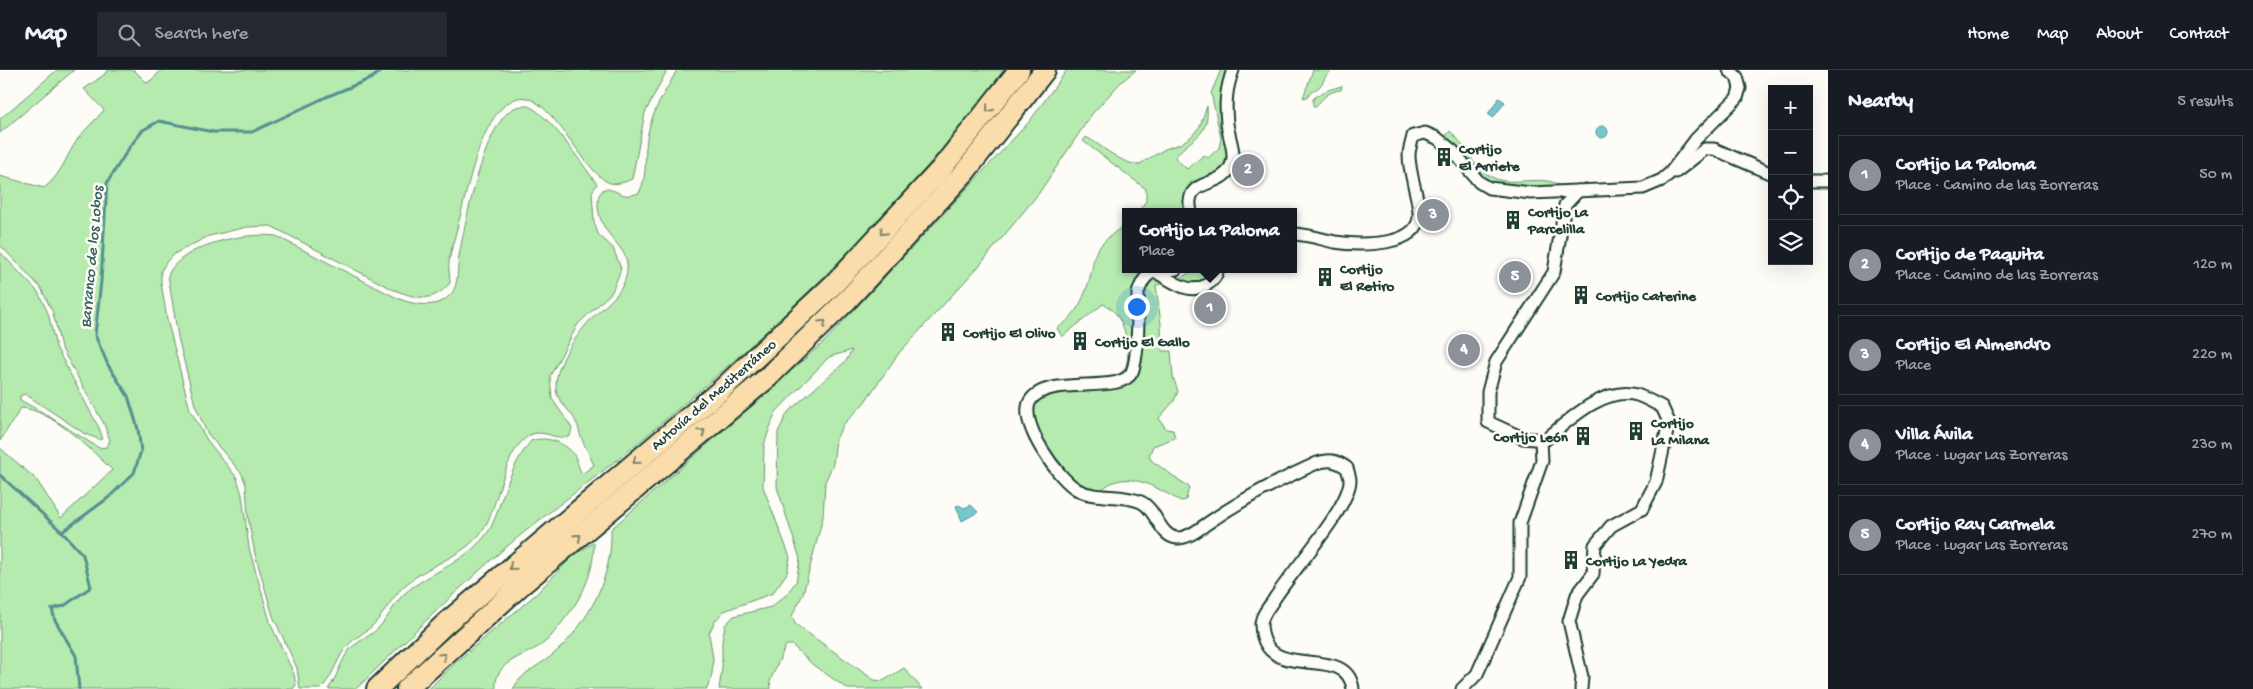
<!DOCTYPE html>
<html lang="en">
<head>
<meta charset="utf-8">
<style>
  body { margin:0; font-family:"Gochi Hand",sans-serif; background:#242831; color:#f1f3f6 }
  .controls { position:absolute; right:15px; top:15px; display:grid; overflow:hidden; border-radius:0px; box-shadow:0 5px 20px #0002 }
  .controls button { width:45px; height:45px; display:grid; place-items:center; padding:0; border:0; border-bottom:1px solid #363941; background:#171b24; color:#f1f3f6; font:25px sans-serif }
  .you { position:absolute; left:1136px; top:236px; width:18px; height:18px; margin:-12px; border:4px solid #fff; border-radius:50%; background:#1a73e8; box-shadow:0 0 0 8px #1a73e833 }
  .badge { display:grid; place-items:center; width:32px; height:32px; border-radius:50%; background:#8c9099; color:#fff; font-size:16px; font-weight:700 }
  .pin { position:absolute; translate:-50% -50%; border:2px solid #fff; box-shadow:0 1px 5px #0006 }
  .popup { position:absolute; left:1122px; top:138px; width:175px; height:65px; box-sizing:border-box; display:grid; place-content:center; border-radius:0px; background:#171b24; filter:drop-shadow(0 1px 4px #0005); font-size:16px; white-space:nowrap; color:#9ea1a6 }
  .popup b { font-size:19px; color:#f1f3f6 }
  .popup::after { content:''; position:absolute; left:50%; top:100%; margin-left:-10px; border:10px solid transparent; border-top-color:#171b24 }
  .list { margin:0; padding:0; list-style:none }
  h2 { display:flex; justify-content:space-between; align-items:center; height:65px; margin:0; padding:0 20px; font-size:21px }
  h2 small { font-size:16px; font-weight:400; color:#9ea1a6 }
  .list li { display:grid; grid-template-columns:32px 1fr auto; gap:15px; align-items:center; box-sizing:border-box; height:80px; margin:0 10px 10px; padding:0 10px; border:1px solid #363941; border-radius:0px }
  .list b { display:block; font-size:19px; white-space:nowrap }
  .list p { margin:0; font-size:16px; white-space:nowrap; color:#9ea1a6 }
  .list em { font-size:16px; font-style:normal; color:#9ea1a6 }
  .icon { flex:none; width:28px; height:28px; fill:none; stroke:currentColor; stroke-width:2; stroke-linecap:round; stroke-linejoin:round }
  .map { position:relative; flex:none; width:1828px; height:619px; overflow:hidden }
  header { display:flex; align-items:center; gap:30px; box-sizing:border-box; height:70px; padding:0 25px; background:#171b24; border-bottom:1px solid #363941 }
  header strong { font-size:24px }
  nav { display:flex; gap:28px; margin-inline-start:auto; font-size:18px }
  .search { width:350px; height:45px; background:#242831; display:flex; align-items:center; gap:12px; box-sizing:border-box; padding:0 18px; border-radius:0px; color:#9ea1a6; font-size:19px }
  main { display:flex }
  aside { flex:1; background:#171b24 }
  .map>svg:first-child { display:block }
</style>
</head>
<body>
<header>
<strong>Map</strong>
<div class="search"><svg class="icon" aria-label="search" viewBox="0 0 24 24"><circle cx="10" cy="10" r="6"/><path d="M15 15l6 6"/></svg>Search here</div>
<nav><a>Home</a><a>Map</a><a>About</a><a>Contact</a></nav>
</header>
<main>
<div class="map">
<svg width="1828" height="619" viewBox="0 0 1828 619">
  <rect width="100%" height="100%" fill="#fdfcf7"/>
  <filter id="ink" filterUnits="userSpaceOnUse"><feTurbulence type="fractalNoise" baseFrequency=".02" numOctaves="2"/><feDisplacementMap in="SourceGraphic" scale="10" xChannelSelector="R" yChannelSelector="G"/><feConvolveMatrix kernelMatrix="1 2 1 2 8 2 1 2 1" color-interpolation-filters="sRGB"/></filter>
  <g filter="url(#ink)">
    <g fill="#b5ebae" stroke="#6a9471">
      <polygon points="57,0 74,0 0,63 0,49"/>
      <path d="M107,0H134L147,13L154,8L161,0H667L645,43L632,109C625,112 618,115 610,113C584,104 549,20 518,28C483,37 469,113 461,143C457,159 452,175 449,191C448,198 450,206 450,213C432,234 417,228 394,220L271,156L247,157L209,166L176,183L167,191L161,201V213L167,249L190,340L207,370L237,408L242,425L249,478L271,555L294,604L296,615L293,619H0V378L36,409L61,448L112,400C92,380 50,339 21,338L0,371V182L38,222L48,243L56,277L99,358L102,366L101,370L85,364L25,324L20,326V330L42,342L99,378L107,377L110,370L104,354L67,288L61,277L53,243L41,218L0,175V106L44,118C62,104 65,88 77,70C85,59 96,50 104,40L84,19L105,4Z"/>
      <path d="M677,0H1004C912,126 798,238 679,338C653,360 627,383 599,404C562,433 525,460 490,491C444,532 400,576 356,619H328C338,607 340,591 350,579C359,570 372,566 380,556C390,546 394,533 405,523C430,502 464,493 485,466C494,455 497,442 502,428C509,408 517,388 531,371C544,366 562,371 572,382C577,387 578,398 582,404L594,395C589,385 585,376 581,367C579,362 579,357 576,352C572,342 561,335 557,324C551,302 572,272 585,256C601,236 625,226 627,200C630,175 600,168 598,136C598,129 598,124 604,119C618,118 619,130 639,123C649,104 643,84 648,63C653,39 666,21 677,0Z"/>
      <path d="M1067,0H1136L1121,12L1092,44L1039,123L979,196L899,283L864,333L843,355L836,369L833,394L825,412L823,447L803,524L792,546L795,554L874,610L883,611L904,598L922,619H848L813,595L792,575H786L770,611L771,619H719L722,598V571L725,555L734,546L771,537L785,526L796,512L800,489L777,417L778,362L788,342L846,291L852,280L829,287L775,343L764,375L763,417L790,487L787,503L773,523L724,541L715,551L709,563L713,589L712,604L707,619H513C522,601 542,595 556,582C590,551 613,505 611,459L824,272L1029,52Z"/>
      <path d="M1221,0H1228C1228,22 1234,87 1219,102L1191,112L1185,125V142H1138L1146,131V119L1083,71L1086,67C1103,76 1118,92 1138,95L1165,79L1180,74L1192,66L1200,56L1207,36C1210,70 1188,67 1175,88L1187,99L1204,85L1208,88L1219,78L1221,68L1211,23Z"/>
      <path d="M1313,0H1333C1323,6 1326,9 1320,16C1315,21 1310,21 1307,27L1303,28Z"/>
      <path d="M1342,16L1341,20C1329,21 1322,28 1316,37H1313V29C1322,21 1331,19 1342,16Z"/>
      <path d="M528,36C549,44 582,94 597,114L592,122L594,152L598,164L613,178L621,199L612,222L578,254L550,306L552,329L572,358L570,366C558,372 543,358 530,365C503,380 499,436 483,460C465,486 432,493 409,512C394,523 387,540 375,553C366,563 351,569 344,580C335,593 332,609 320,619H300L297,598L273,546L255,484L248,448L246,415L242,404L207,363L195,335L178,267L168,205C182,174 245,162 276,166L399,229C416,235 438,240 452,223C459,214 457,197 459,186C465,155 485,46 517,37C520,36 525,36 528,36Z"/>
      <path d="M1450,61C1467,76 1471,98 1494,108C1513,117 1547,103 1561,117C1537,120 1508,123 1486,111L1443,69Z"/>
      <path d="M1126,154V199H1146C1119,223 1139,258 1132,288C1130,294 1126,299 1122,305L1112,308C1117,305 1124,302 1126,296C1132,276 1123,241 1103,234L1062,267L1057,258C1077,247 1086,224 1091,203C1093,196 1093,187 1097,180C1105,169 1115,162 1126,154Z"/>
      <polygon points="1196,199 1215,199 1210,209 1191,215 1182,211 1182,207"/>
      <path d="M1151,208H1163L1161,214L1156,215L1161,254L1162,281H1171L1173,307L1178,321L1174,331L1159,348L1166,359L1173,360L1175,368L1153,376L1149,386L1152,391L1189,417L1186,430L1181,431C1155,418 1126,396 1100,421L1077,416L1058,396L1035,359L1032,340L1039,328L1056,322L1128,312L1141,226Z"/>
      <path d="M594,472C594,506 581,529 560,555C555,560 551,568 545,572C528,587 493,589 496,619H429L455,593L535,525L572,487Z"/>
    </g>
    <g fill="#77c7d0" stroke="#549092">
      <polygon points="1499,28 1505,32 1493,48 1488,44"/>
      <circle cx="1602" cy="62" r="6"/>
      <polygon points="959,435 964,438 971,435 978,442 962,451 956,436"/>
    </g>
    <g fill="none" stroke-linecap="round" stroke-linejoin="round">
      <g stroke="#549092" stroke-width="3">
        <polyline points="0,405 62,462"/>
        <polyline points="79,619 76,586 55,550 52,539 64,536 91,517 83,485 62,462 108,428 134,403 141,381 138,359 128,326 108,295 95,265 101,211 107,113 129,78 143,60 159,51 213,62 252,62 326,27 372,8 382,0"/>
      </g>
      <g stroke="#1f3d34" stroke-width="15">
        <g id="minor">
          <polyline points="1676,102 1705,79 1714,79 1772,104"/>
          <polyline points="1809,111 1828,111"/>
          <path d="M1578,121L1565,135L1554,202L1496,292L1488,322V352L1523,368L1545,370C1569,350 1604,316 1637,325C1646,328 1654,333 1662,337L1669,352L1656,412L1642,439L1611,456L1595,475L1593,504L1577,525L1569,551L1582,607L1581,619"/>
          <path d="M1191,142C1183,107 1219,119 1230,98C1238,85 1228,67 1227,53C1225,33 1226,19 1233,0"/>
          <path d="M1294,164C1310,165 1320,169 1335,172C1359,176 1422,177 1419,143C1418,124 1409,104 1409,85C1409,79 1412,72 1413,66L1425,63L1437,68L1453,81L1479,112L1489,118L1531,123L1643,118L1662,110L1670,103L1696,69L1737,28L1740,18L1737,7L1729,0"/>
          <path d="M1176,199C1154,201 1145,200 1138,223C1138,242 1139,286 1132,302C1121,326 1047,303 1030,331C1018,353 1059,410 1078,420C1097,430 1121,423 1141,432C1156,439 1160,467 1177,468C1189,468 1199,459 1208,453C1244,428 1277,411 1317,393C1329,389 1336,390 1347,398C1348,401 1349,405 1350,409C1351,437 1289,504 1273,531C1268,538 1261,546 1261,555C1264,617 1347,570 1353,619"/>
          <path d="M1154,201C1164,206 1177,216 1187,218C1201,221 1215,213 1218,199"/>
          <polyline points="1462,619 1477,604 1520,507 1520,453 1542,391 1541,370"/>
        </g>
      </g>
      <g stroke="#1f3d34" stroke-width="24">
        <g id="motorway">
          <polyline points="377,619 445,554 721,320 834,214 941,99 1019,0"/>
          <polyline points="407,619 521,515 767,308 848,229 964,103 1045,0"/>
        </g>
      </g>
      <use href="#minor" stroke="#fdfcf7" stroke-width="11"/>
      <use href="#motorway" stroke="#faddab" stroke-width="20"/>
    </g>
    <defs><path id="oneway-chevron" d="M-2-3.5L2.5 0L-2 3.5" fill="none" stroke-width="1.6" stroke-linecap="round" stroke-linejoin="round" transform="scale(1.25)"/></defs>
    <g stroke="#82856a">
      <use href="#oneway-chevron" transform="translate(989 39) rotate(129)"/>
      <use href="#oneway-chevron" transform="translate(883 162) rotate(133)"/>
      <use href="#oneway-chevron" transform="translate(823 253) rotate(-44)"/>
      <use href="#oneway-chevron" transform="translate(702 362) rotate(-40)"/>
      <use href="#oneway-chevron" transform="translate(636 391) rotate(140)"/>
      <use href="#oneway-chevron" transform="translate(578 467) rotate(-40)"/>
      <use href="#oneway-chevron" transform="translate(512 497) rotate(140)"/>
      <use href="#oneway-chevron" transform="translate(443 586) rotate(-43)"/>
    </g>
  </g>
  <defs>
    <g id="building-bare" transform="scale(1.5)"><path d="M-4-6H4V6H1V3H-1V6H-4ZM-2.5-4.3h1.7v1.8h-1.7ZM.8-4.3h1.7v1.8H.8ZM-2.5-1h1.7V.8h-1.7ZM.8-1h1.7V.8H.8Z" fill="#1f3d34" stroke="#fdfcf7" stroke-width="2.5" paint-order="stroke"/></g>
  </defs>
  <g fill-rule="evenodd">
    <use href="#building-bare" x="1444" y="87"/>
    <use href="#building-bare" x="1513" y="150"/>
    <use href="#building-bare" x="1325" y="207"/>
    <use href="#building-bare" x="1581" y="225"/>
    <use href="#building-bare" x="948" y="262"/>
    <use href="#building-bare" x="1080" y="271"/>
    <use href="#building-bare" x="1636" y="361"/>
    <use href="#building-bare" x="1583" y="366"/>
    <use href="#building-bare" x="1571" y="490"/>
  </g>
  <g text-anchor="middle" stroke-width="5" stroke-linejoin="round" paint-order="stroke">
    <g font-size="15" font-weight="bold" fill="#1f3d34" stroke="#fdfcf7" text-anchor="start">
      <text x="1459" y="83">Cortijo<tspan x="1459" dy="17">El Arriete</tspan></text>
      <text x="1528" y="146">Cortijo La<tspan x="1528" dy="17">Parcelilla</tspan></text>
      <text x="1340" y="203">Cortijo<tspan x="1340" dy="17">El Retiro</tspan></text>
      <text x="1596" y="230">Cortijo Caterine</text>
      <text x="963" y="267">Cortijo El Olivo</text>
      <text x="1095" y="276">Cortijo El Gallo</text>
      <text x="1651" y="357">Cortijo<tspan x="1651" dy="17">La Milana</tspan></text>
      <text x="1568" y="371" text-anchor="end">Cortijo León</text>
      <text x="1586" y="495">Cortijo La Yedra</text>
    </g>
    <g font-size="15" fill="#1f3d34" stroke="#fdfcf7">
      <text transform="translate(713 324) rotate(-41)" y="5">Autovía del Mediterráneo</text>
    </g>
    <g font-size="16" font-style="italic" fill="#35605b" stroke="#fdfcf7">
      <text transform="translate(90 187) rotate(-85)" y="6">Barranco de los Lobos</text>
    </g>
  </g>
</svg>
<div class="controls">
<button>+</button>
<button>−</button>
<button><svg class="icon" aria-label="locate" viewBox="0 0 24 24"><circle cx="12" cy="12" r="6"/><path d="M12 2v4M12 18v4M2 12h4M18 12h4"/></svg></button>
<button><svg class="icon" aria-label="layers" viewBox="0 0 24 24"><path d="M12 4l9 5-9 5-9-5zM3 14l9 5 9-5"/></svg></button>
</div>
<div class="you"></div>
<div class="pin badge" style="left:1210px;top:238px">1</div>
<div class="popup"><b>Cortijo La Paloma</b>Place</div>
<div class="pin badge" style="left:1248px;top:100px">2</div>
<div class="pin badge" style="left:1433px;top:145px">3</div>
<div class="pin badge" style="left:1464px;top:280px">4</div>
<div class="pin badge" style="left:1515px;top:207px">5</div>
</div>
<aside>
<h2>Nearby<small>5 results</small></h2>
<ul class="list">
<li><span class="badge">1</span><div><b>Cortijo La Paloma</b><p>Place · Camino de las Zorreras</p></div><em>50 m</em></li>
<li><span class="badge">2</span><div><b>Cortijo de Paquita</b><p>Place · Camino de las Zorreras</p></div><em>120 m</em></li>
<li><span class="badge">3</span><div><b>Cortijo El Almendro</b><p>Place</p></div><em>220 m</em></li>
<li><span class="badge">4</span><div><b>Villa Ávila</b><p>Place · Lugar Las Zorreras</p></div><em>230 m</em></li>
<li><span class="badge">5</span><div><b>Cortijo Ray Carmela</b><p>Place · Lugar Las Zorreras</p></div><em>270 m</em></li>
</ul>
</aside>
</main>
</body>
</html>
